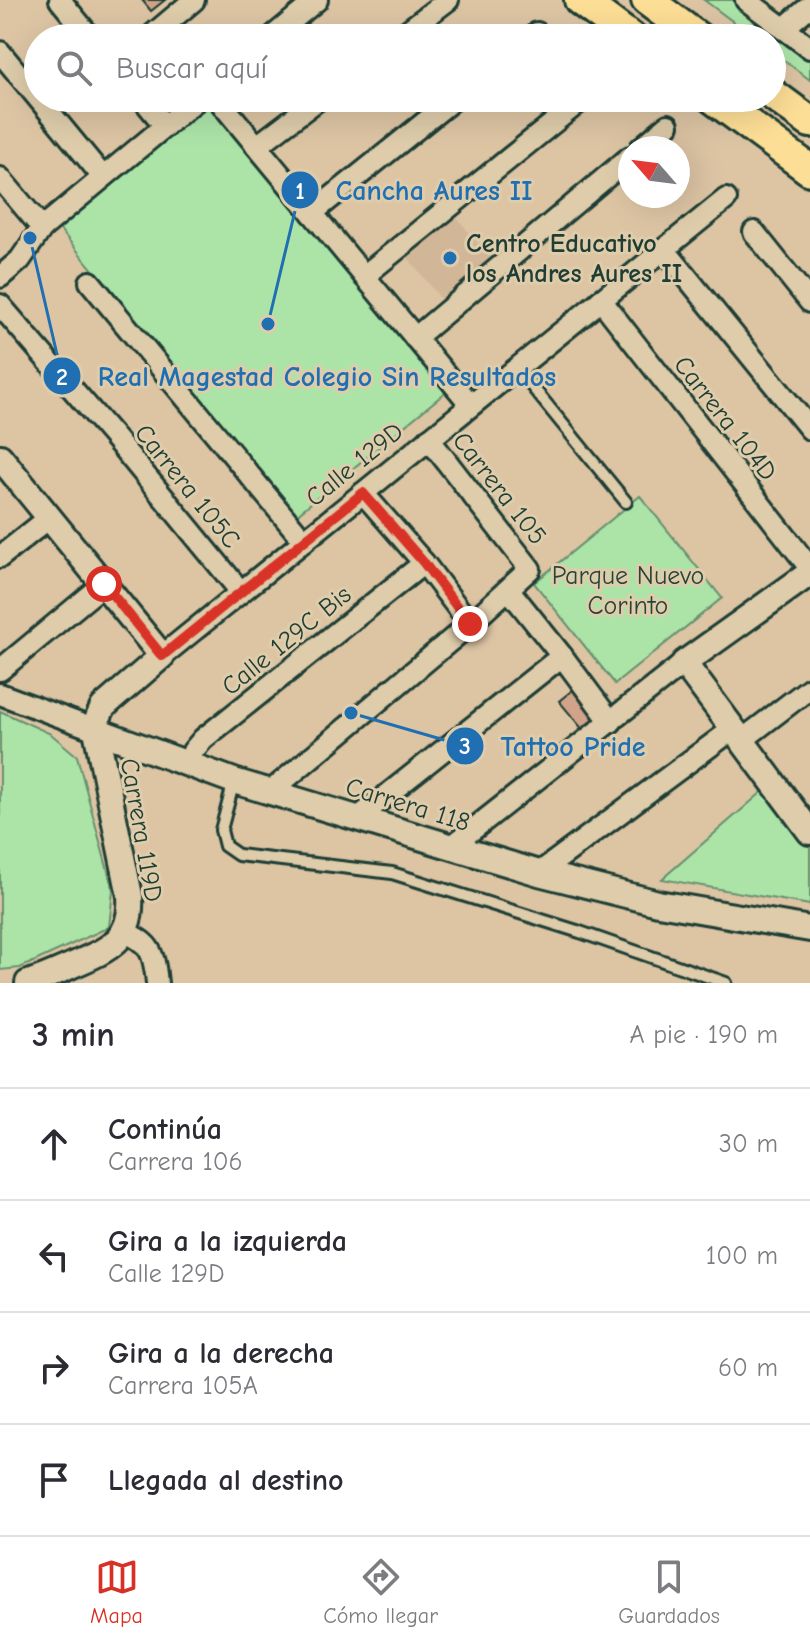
<!DOCTYPE html>
<html lang="es">
<head>
<meta charset="utf-8">
<style>
  body { margin:0; font-family:"Comic Neue",sans-serif; background:#f7f7f7; color:#2b2b33 }
  .compass { position:absolute; left:618px; top:136px; width:72px; height:72px; border-radius:50%; background:#fff; box-shadow:0 8px 32px #0002; rotate:298deg }
  .stop { position:absolute; width:24px; height:24px; margin:-18px; border:6px solid #d93025; border-radius:50%; background:#fff }
  .stop.end { background:#d93025; border-color:#fff; box-shadow:0 2px 8px #0008 }
  .list { margin:0; padding:0; list-style:none }
  h2 { display:flex; justify-content:space-between; align-items:center; height:104px; margin:0; padding:0 32px; font-size:34px }
  h2 small { font-size:26px; font-weight:400; color:#7c7c81 }
  .list li { display:grid; grid-template-columns:52px 1fr auto; gap:24px; align-items:center; box-sizing:border-box; height:112px; padding:0 32px; border-top:2px solid #e1e1e2 }
  .list b { display:block; font-size:30px; white-space:nowrap }
  .list p { margin:0; font-size:26px; white-space:nowrap; color:#7c7c81 }
  .list em { font-size:26px; font-style:normal; color:#7c7c81 }
  .icon { flex:none; width:44px; height:44px; fill:none; stroke:currentColor; stroke-width:2; stroke-linecap:round; stroke-linejoin:round }
  .map { position:relative; flex:none; width:810px; height:983px; overflow:hidden }
  .search { position:absolute; background:#fff; box-shadow:0 8px 32px #0002; left:24px; right:24px; top:24px; height:88px; display:flex; align-items:center; gap:20px; box-sizing:border-box; padding:0 28px; border-radius:44px; color:#7c7c81; font-size:30px }
  .sheet { height:552px; background:#fff }
  nav { display:flex; justify-content:space-around; align-items:center; box-sizing:border-box; height:112px; border-top:2px solid #e1e1e2; background:#fff; font-size:22px; color:#7c7c81 }
  nav a { display:grid; justify-items:center; gap:4px }
  nav .on { color:#d93025 }
  .map>svg:first-child { display:block }
</style>
</head>
<body>
<div class="map">
<svg width="810" height="983" viewBox="0 0 810 983">
  <rect width="100%" height="100%" fill="#ddc5a4"/>
  <filter id="ink" filterUnits="userSpaceOnUse"><feTurbulence type="fractalNoise" baseFrequency=".0125" numOctaves="2"/><feDisplacementMap in="SourceGraphic" scale="16" xChannelSelector="R" yChannelSelector="G"/><feConvolveMatrix kernelMatrix="1 2 1 2 8 2 1 2 1" color-interpolation-filters="sRGB"/></filter>
  <g filter="url(#ink)">
    <polygon fill="#d2b698" points="453,213 494,262 445,304 405,254"/>
    <g fill="#ace4a8" stroke="#66906e" stroke-width="2">
      <polygon points="704,0 733,0 810,58 810,80 772,51 772,38 755,38"/>
      <polygon points="209,100 447,391 295,516 57,226"/>
      <polygon points="640,496 722,598 615,684 534,583"/>
      <polygon points="0,711 51,734 77,756 113,890 109,927 20,968 0,970"/>
      <polygon points="769,786 810,847 810,905 662,879"/>
    </g>
    <g fill="#d1a388" stroke="#1f3d34" stroke-width="2">
      <polygon points="142,0 165,0 151,11"/>
      <polygon points="575,688 603,723 588,736 559,701"/>
    </g>
    <g fill="none" stroke-linecap="round" stroke-linejoin="round">
      <g stroke="#1f3d34" stroke-width="16">
        <g id="service">
          <polyline points="517,368 626,502"/>
          <polyline points="234,781 221,830 225,846 238,855 392,873 580,932 726,983"/>
        </g>
      </g>
      <g stroke="#1f3d34" stroke-width="26">
        <g id="minor">
          <polyline points="60,0 91,38"/>
          <polyline points="746,0 810,48"/>
          <polyline points="783,29 810,6"/>
          <polyline points="149,38 194,0"/>
          <polyline points="271,38 317,0"/>
          <polyline points="398,38 448,0"/>
          <polyline points="531,38 537,33"/>
          <polyline points="0,52 103,177"/>
          <polyline points="142,98 165,126"/>
          <polyline points="217,98 471,405"/>
          <polyline points="257,146 320,98"/>
          <polyline points="641,148 668,125"/>
          <polyline points="0,178 42,228"/>
          <polyline points="312,213 455,98"/>
          <polyline points="754,232 810,302"/>
          <polyline points="664,249 810,429"/>
          <polyline points="364,276 584,98"/>
          <polyline points="0,277 20,260 42,228 199,98"/>
          <polyline points="90,282 304,541"/>
          <polyline points="601,300 810,568"/>
          <polyline points="0,305 113,436 241,592"/>
          <polyline points="415,338 630,157"/>
          <polyline points="363,493 424,563 470,624"/>
          <polyline points="0,557 49,518"/>
          <polyline points="509,590 562,656 611,722"/>
          <polyline points="162,656 726,199"/>
          <polyline points="0,670 104,584"/>
          <polyline points="0,694 96,730"/>
          <polyline points="742,740 810,688"/>
          <polyline points="189,765 193,751 203,739 424,563"/>
          <polyline points="270,792 470,624 530,569 429,439"/>
          <polyline points="358,818 562,656"/>
          <polyline points="452,846 684,663"/>
          <polyline points="539,873 733,729"/>
          <path d="M123,932C152,942 154,955 157,983"/>
        </g>
      </g>
      <g stroke="#1f3d34" stroke-width="30">
        <g id="tertiary">
          <path d="M0,457L162,656L103,707L98,718L96,730L130,896C133,939 110,949 75,964C59,971 44,978 28,983"/>
          <polyline points="810,573 684,663 810,832"/>
          <polyline points="96,730 234,781 539,873 658,903 810,929"/>
        </g>
      </g>
      <g stroke="#1f3d34" stroke-width="36">
        <g id="primary">
          <polyline points="580,0 631,38"/>
          <polyline points="647,0 698,38"/>
          <polyline points="772,94 810,122"/>
          <polyline points="713,98 810,170"/>
        </g>
      </g>
      <use href="#service" stroke="#deccaa" stroke-width="10"/>
      <use href="#minor" stroke="#deccaa" stroke-width="20"/>
      <use href="#tertiary" stroke="#deccaa" stroke-width="24"/>
      <use href="#primary" stroke="#fdde96" stroke-width="30"/>
    </g>
  </g>
  <g fill="none" stroke-linecap="round" stroke-linejoin="round" filter="url(#ink)">
    <polyline stroke="#d93025" stroke-width="10" points="104,584 162,656 363,493 424,563 470,624"/>
  </g>
  <circle fill="#1f6fb2" stroke="#deccaa" stroke-width="3" cx="450" cy="258" r="8"/>
  <g text-anchor="middle" stroke-width="6" stroke-linejoin="round" paint-order="stroke">
    <g font-size="26" font-weight="bold" fill="#1f3d34" stroke="#deccaa" text-anchor="start">
      <text x="466" y="252">Centro Educativo<tspan x="466" dy="30">los Andres Aures II</tspan></text>
    </g>
    <g font-size="26" fill="#1f3d34" stroke="#deccaa">
      <text transform="translate(726 418) rotate(52)" y="9">Carrera 104D</text>
      <text transform="translate(354 464) rotate(-39)" y="9">Calle 129D</text>
      <text transform="translate(188 486) rotate(51)" y="9">Carrera 105C</text>
      <text transform="translate(500 488) rotate(52)" y="9">Carrera 105</text>
      <text transform="translate(286 640) rotate(-39)" y="9">Calle 129C Bis</text>
      <text transform="translate(408 804) rotate(17)" y="9">Carrera 118</text>
      <text transform="translate(142 830) rotate(80)" y="9">Carrera 119D</text>
    </g>
    <g font-size="26" fill="#26453a" stroke="#deccaa">
      <text x="628" y="584">Parque Nuevo<tspan x="628" dy="30">Corinto</tspan></text>
    </g>
  </g>
  <path fill="none" stroke="#1f6fb2" stroke-width="3" d="M268 324L300 190M30 238L62 376M351 713L465 746"/>
  <g fill="#1f6fb2" stroke="#deccaa" stroke-width="3">
    <circle cx="268" cy="324" r="8"/>
    <circle cx="30" cy="238" r="8"/>
    <circle cx="351" cy="713" r="8"/>
    <circle cx="300" cy="190" r="20"/>
    <circle cx="62" cy="376" r="20"/>
    <circle cx="465" cy="746" r="20"/>
  </g>
  <g font-size="24" text-anchor="middle" font-weight="bold" fill="#fff">
    <text x="300" y="199">1</text>
    <text x="62" y="385">2</text>
    <text x="465" y="754">3</text>
  </g>
  <g font-size="28" text-anchor="middle" font-weight="bold" fill="#1f6fb2" stroke="#deccaa" stroke-width="6" stroke-linejoin="round" paint-order="stroke">
    <text x="434" y="200">Cancha Aures II</text>
    <text x="327" y="386">Real Magestad Colegio Sin Resultados</text>
    <text x="573" y="756">Tattoo Pride</text>
  </g>
</svg>
<svg class="compass" viewBox="-18 -18 36 36"><path d="M0-13l5 13h-10z" fill="#e53935"/><path d="M0 13l5-13h-10z" fill="#7c7c81"/></svg>
<div class="stop" style="left:104px;top:584px"></div>
<div class="stop end" style="left:470px;top:624px"></div>
<div class="search"><svg class="icon" aria-label="search" viewBox="0 0 24 24"><circle cx="10" cy="10" r="6"/><path d="M15 15l6 6"/></svg>Buscar aquí</div>
</div>
<section class="sheet">
<h2>3 min<small>A pie · 190 m</small></h2>
<ul class="list">
<li><svg class="icon" aria-label="ahead" viewBox="0 0 24 24"><path d="M12 20V5M6 11l6-6 6 6"/></svg><div><b>Continúa</b><p>Carrera 106</p></div><em>30 m</em></li>
<li><svg class="icon" aria-label="left" viewBox="0 0 24 24"><path d="M17 20v-9H6M10 6l-5 5 5 5"/></svg><div><b>Gira a la izquierda</b><p>Calle 129D</p></div><em>100 m</em></li>
<li><svg class="icon" aria-label="right" viewBox="0 0 24 24"><path d="M7 20v-9h11M14 6l5 5-5 5"/></svg><div><b>Gira a la derecha</b><p>Carrera 105A</p></div><em>60 m</em></li>
<li><svg class="icon" aria-label="arrive" viewBox="0 0 24 24"><path d="M6 21V4h12l-3 4 3 4H6"/></svg><div><b>Llegada al destino</b></div></li>
</ul>
</section>
<nav>
<a class="on"><svg class="icon" aria-label="map" viewBox="0 0 24 24"><path d="M3 6l6-2 6 2 6-2v14l-6 2-6-2-6 2zM9 4v14M15 6v14"/></svg>Mapa</a>
<a><svg class="icon" aria-label="directions" viewBox="0 0 24 24"><path d="M12 3l9 9-9 9-9-9zM9 14v-3h6M13 9l2 2-2 2"/></svg>Cómo llegar</a>
<a><svg class="icon" aria-label="saved" viewBox="0 0 24 24"><path d="M7 4h10v16l-5-4-5 4z"/></svg>Guardados</a>
</nav>
</body>
</html>
